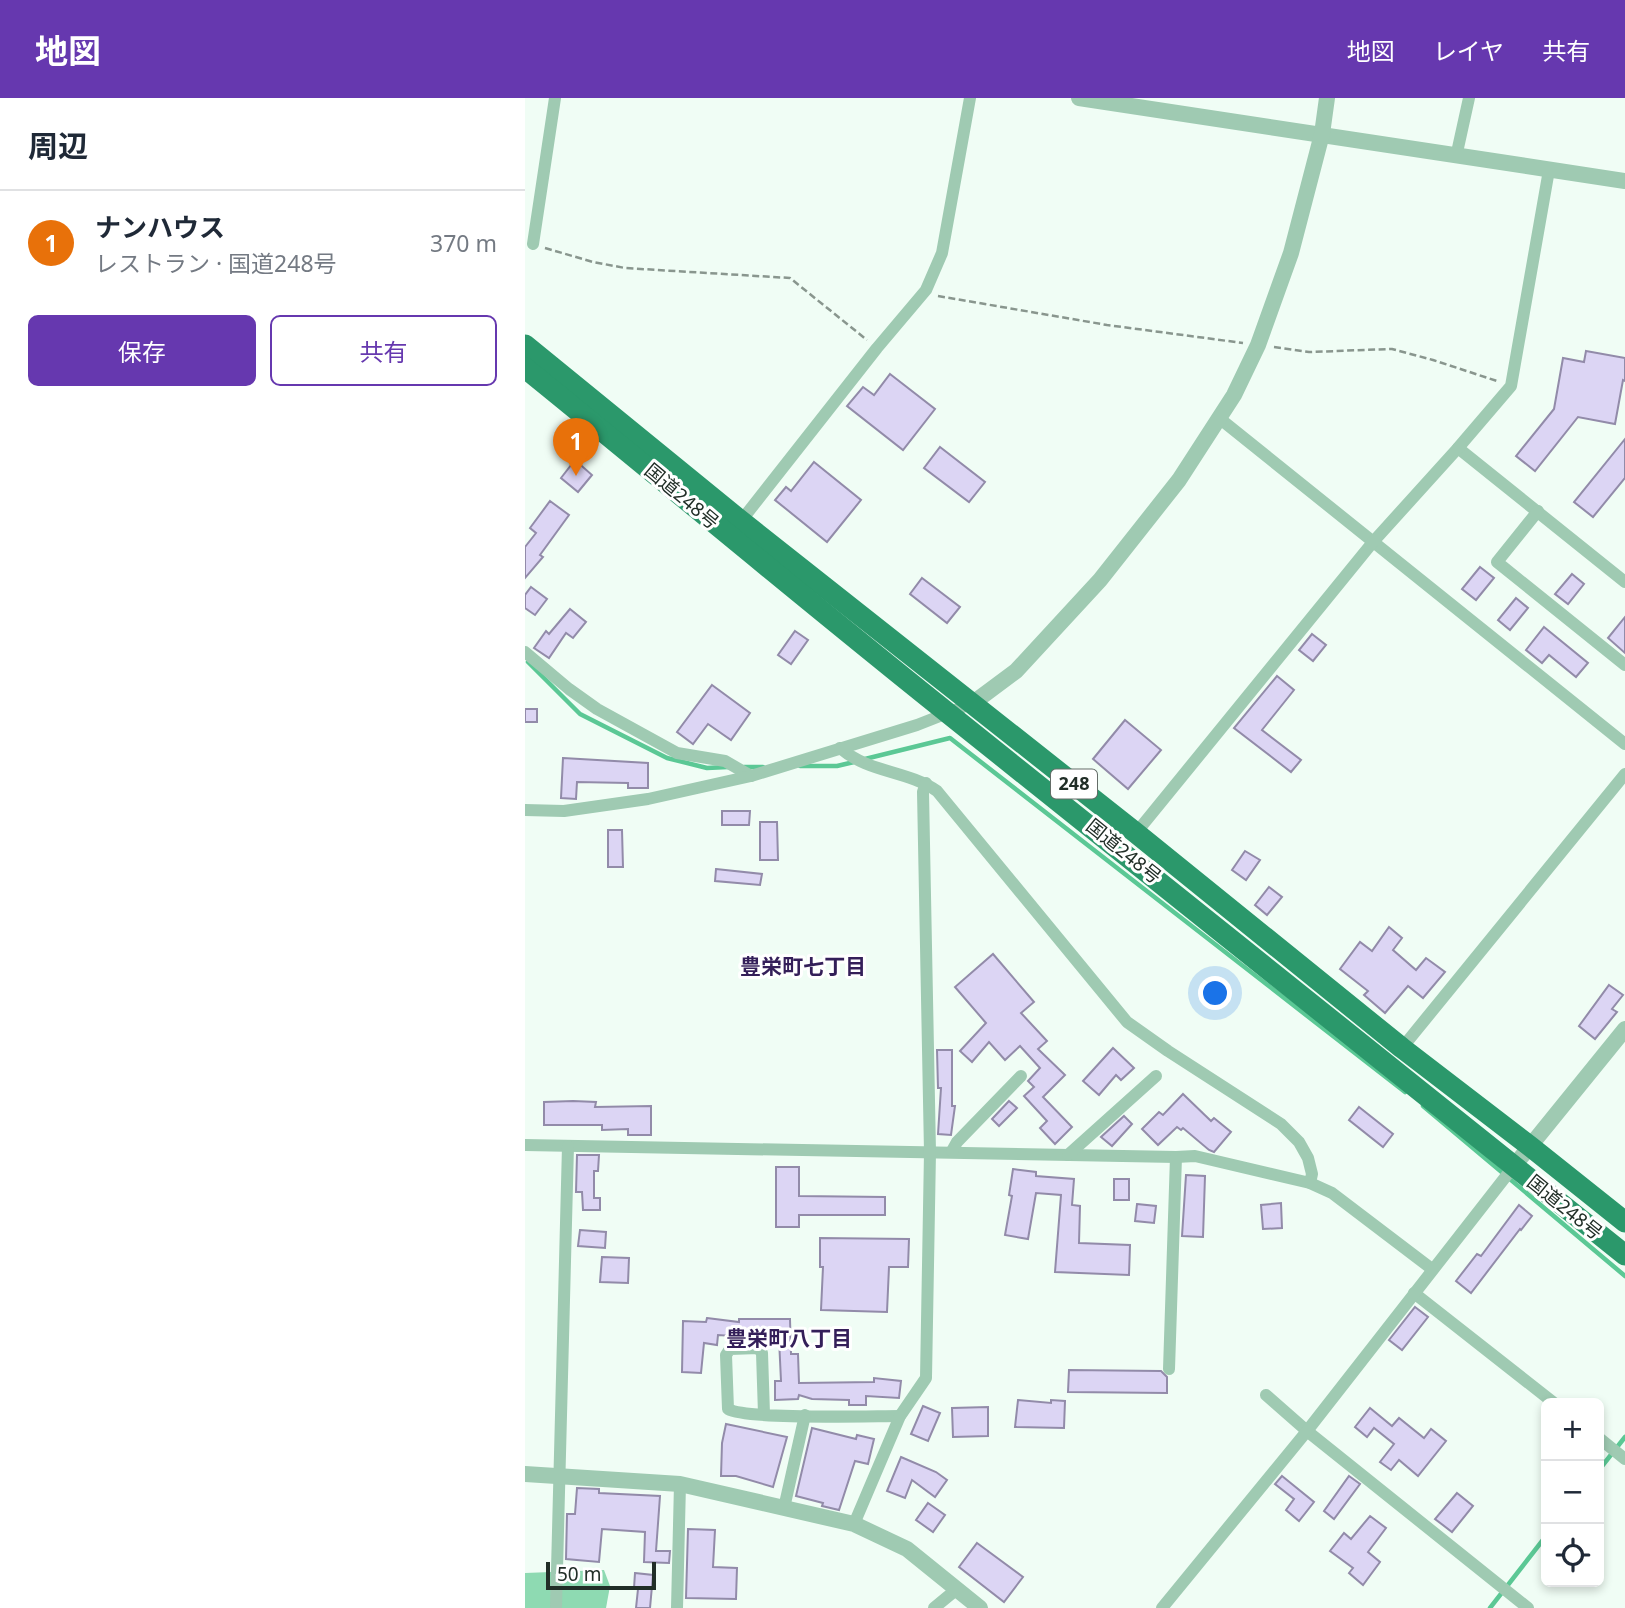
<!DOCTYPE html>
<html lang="ja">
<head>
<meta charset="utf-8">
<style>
  body { margin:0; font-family:"Noto Sans","Noto Sans JP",sans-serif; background:#f2f2f3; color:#1f2937 }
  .controls { position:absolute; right:21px; bottom:21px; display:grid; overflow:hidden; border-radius:10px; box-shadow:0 4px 10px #0003 }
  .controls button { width:63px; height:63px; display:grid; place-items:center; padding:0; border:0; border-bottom:2px solid #e0e1e3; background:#fff; color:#1f2937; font:35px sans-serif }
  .scale { position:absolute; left:21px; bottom:18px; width:110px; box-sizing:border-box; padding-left:7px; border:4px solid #212e27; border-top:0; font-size:19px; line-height:24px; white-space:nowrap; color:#212e27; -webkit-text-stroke:5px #fff; paint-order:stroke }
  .you { position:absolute; left:691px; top:896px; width:24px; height:24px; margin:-18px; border:5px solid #fff; border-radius:50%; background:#1a73e8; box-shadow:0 0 0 10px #1a73e833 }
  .badge { display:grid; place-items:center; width:46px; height:46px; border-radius:50%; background:#6638af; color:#fff; font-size:23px; font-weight:700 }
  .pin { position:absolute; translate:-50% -58px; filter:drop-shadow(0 2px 4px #0008) }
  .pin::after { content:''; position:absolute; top:37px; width:24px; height:21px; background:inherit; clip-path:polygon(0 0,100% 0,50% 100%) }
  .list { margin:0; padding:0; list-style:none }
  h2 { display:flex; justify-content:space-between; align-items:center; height:91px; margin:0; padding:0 28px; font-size:30px }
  h2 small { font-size:23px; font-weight:400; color:#747a83 }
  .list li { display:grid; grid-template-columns:46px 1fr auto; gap:21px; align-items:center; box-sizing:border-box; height:105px; padding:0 28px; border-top:2px solid #e0e1e3 }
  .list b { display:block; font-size:26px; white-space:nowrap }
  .list p { margin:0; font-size:23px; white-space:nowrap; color:#747a83 }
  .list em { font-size:23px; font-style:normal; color:#747a83 }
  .actions { display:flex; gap:14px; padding:21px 28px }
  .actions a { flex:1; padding:16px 0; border:2px solid #6638af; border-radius:10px; text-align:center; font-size:24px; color:#6638af }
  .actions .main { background:#6638af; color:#fff }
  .icon { flex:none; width:38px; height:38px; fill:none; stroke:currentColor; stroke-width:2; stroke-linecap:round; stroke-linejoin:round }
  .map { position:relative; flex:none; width:1100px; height:1510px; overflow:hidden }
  header { display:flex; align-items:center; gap:42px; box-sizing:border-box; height:98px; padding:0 35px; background:#6638af; color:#fff }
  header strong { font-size:33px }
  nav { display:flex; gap:38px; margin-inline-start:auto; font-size:24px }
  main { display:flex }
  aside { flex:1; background:#fff }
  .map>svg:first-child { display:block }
</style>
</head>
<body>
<header>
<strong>地図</strong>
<nav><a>地図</a><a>レイヤ</a><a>共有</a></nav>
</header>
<main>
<aside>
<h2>周辺<small></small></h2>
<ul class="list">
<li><span class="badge" style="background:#e8710a">1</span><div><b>ナンハウス</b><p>レストラン · 国道248号</p></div><em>370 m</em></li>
</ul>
<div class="actions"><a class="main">保存</a><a>共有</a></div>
</aside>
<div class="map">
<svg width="1100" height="1510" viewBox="0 0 1100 1510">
  <rect width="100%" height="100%" fill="#f0fdf5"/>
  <polygon fill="#8edab2" points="79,1472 85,1488 81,1510 0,1510 0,1475"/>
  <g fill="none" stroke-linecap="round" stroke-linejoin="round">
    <g stroke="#5bc895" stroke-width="4.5">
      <polyline points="3,564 55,616 142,660 182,670 203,669"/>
      <polyline points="340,661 425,640 880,994"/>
      <polyline points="275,668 312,668 329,664"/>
      <polyline points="219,669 238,669"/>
      <polyline points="898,1008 1100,1178"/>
      <polyline points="1074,1372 1100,1339"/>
      <polyline points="965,1510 1021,1438"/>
    </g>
  </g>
  <g fill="#dcd5f4" stroke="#928ba9" stroke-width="2">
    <polygon points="1061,253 1100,260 1100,283 1098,282 1090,326 1053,319 1010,373 991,358 1029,311 1038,260 1059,264"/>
    <polygon points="365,276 410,311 378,352 322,308 338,289 349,297"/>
    <polygon points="1100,341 1100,380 1068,419 1049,404"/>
    <polygon points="415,349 460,384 444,404 399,370"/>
    <polygon points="50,362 67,377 53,394 36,380"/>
    <polygon points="289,364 336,402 302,444 250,402 261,389 266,393"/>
    <polygon points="25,403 44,417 15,457 18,459 0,480 0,449 11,435 5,430"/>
    <polygon points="955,469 969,480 951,502 937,491"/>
    <polygon points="1047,476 1059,486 1043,506 1030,496"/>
    <polygon points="397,480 435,509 422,525 385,496"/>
    <polygon points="6,489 22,501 10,517 0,510 0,497"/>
    <polygon points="991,500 1003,510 985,532 973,522"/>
    <polygon points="45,511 61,524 48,540 41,535 24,560 9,550 21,533 24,536"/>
    <polygon points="1100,519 1100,555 1083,540"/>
    <polygon points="1019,529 1063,565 1051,579 1024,557 1017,565 1001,552"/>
    <polygon points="270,533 283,542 266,566 253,557"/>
    <polygon points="787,536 801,547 788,563 774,552"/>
    <polygon points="752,578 769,592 737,632 776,662 766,674 709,630"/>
    <polygon points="187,587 225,615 206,642 183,626 168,646 152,634"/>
    <rect x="0" y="611" width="12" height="13"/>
    <polygon points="600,622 636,652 603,691 568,661"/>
    <polygon points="38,660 123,665 123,690 103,690 103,685 52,684 51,701 36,700"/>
    <polygon points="197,713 225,713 224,727 197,727"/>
    <polygon points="235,724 252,724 253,762 235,762"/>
    <polygon points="83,732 97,732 98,769 83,769"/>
    <polygon points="720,753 735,762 721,782 707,772"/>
    <polygon points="191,771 237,776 235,787 190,783"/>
    <polygon points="744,789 757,799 742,817 730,807"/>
    <polygon points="864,829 877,840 868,852 891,872 901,860 920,874 898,900 883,888 860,915 839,897 843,893 815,871 835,844 847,853"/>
    <polygon points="468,856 509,904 496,915 522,943 513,951 540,977 518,999 547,1029 530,1046 515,1030 522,1023 499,998 509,989 503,983 515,970 495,948 480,962 464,944 447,964 435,953 461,925 430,889"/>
    <polygon points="1084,887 1098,897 1087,911 1092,914 1070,941 1054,928"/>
    <polygon points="588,950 609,970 596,982 591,977 574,997 558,983"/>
    <polygon points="412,952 427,952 427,1008 430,1008 426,1037 413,1036 416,990 413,990"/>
    <polygon points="658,996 686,1023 689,1020 706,1034 689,1054 684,1052 658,1030 656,1032 652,1029 633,1047 617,1031 634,1014 638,1017"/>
    <polygon points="48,1003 71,1004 70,1009 126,1008 126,1037 103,1037 103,1031 77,1032 77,1027 19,1027 19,1004"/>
    <polygon points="484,1003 492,1010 474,1028 467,1021"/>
    <polygon points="834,1009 868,1036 858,1049 824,1022"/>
    <polygon points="599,1018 607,1026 587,1048 576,1039"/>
    <polygon points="52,1057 74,1057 73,1073 69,1073 69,1100 75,1100 75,1112 58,1112 57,1094 51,1094"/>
    <polygon points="251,1069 274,1069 274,1098 360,1099 360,1117 274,1117 274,1129 251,1129"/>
    <polygon points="488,1071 511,1074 511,1078 549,1081 547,1107 555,1108 554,1145 605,1147 604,1177 530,1174 536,1097 511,1095 503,1141 480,1137 487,1098 484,1097"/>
    <polygon points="661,1077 680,1078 678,1139 657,1138"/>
    <rect x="589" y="1081" width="15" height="21"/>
    <polygon points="756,1105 757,1130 738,1131 736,1107"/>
    <polygon points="612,1106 631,1108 629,1125 610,1123"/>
    <polygon points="994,1107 1007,1118 996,1132 995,1131 946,1195 931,1183 952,1156 956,1158"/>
    <polygon points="55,1132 81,1134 80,1150 53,1148"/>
    <polygon points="295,1140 384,1141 383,1169 364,1169 362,1214 296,1212 298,1169 295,1169"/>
    <polygon points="77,1159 104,1160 103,1185 75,1184"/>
    <polygon points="890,1209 903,1219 877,1252 864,1242"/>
    <polygon points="182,1220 214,1224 214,1221 265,1221 266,1256 273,1256 274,1285 349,1284 349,1280 376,1283 374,1300 341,1298 341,1307 324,1307 324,1302 287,1301 274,1297 273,1301 250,1302 250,1283 256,1283 254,1241 193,1237 192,1247 179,1245 176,1275 157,1274 158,1223 181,1224"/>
    <polygon points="544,1272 636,1273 642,1279 642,1295 543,1294"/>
    <polygon points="493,1302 526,1305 526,1302 540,1303 539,1330 490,1329"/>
    <polygon points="398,1308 415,1315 403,1343 386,1336"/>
    <polygon points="463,1309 463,1338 428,1339 427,1310"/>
    <polygon points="845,1310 867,1328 874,1320 899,1340 906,1331 921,1343 893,1378 874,1362 866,1372 855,1364 869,1346 849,1330 842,1339 830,1329"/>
    <polygon points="201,1326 262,1339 248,1389 211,1378 196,1378 197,1345"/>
    <polygon points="287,1330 331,1341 332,1337 349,1341 343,1366 330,1363 314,1412 297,1408 298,1405 271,1398"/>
    <polygon points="376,1359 411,1374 422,1382 410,1399 387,1382 380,1400 362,1393"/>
    <polygon points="757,1378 789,1404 774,1423 761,1412 769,1401 750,1386"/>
    <polygon points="824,1378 835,1386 809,1421 799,1413"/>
    <polygon points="52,1390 74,1391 74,1395 135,1398 131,1453 145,1453 144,1465 119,1464 120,1434 77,1431 74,1464 41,1461 42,1416 50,1416"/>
    <polygon points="932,1395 948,1408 927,1434 910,1421"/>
    <polygon points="403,1405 420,1417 408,1434 391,1422"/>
    <polygon points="845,1418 861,1430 843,1454 855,1464 838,1487 824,1475 828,1470 805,1453 819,1435 826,1441"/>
    <polygon points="163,1431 190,1432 188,1469 212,1470 211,1501 161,1500"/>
    <polygon points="452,1445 498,1479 479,1504 434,1469"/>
    <polygon points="110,1475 128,1477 125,1510 111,1510 113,1491 109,1490"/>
  </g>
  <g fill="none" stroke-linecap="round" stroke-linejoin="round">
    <g stroke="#89968e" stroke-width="2.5" stroke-dasharray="7 3.5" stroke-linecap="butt">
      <polyline points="20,150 68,164 100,170 265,180 342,242"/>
      <polyline points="413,198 582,227 718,245"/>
      <polyline points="749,249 784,254 867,251 908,262 972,283"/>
    </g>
    <g stroke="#9fcab2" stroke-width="12">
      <polyline points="931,59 944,0"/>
      <polyline points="8,146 30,0"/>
      <polyline points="694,320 1100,646"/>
      <polyline points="933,350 1100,484"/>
      <polyline points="1013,413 972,464 1100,567"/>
      <polyline points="216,423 352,250 401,192 417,155 445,0"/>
      <polyline points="0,554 44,591 72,611 152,655 200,663 226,678"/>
      <path d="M315,650C344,675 381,672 412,693L602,924L643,953L756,1026L774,1044L783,1060L787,1076L785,1085"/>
      <polyline points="0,712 39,713 123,701 226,678 392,627 448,605"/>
      <polyline points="611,735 848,444 933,350 986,288 1024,72"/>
      <polyline points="877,950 1100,676"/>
      <polyline points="0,1047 651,1059 670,1058 785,1085 807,1095 907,1171"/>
      <polyline points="427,1053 432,1044 496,978"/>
      <polyline points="543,1057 631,978"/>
      <polyline points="889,1195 1029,1305"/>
      <polyline points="644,1271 651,1059"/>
      <polyline points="741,1297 782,1333 1003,1510"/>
      <path d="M239,1316L237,1255L233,1250L205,1251L201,1257L203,1311C223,1322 344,1318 375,1318"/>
      <polyline points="1074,1340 1100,1361"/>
      <polyline points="259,1410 280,1317"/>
      <polyline points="329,1426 375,1318 401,1280 405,1054 398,694 401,685"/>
      <polyline points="31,1510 43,1048"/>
      <polyline points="152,1510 155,1386"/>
      <polyline points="409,1510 432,1491"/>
      <polyline points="637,1510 782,1333 989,1068"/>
    </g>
    <g stroke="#9fcab2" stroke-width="16">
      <polyline points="554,0 1100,83"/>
      <polyline points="448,605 491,573 575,482 654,382 709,297 733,247 766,155 797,36 802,0"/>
      <polyline points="989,1068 1100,931"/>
      <polyline points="0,1376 155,1386 329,1426 382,1451 455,1510"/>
    </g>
    <g stroke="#2b986b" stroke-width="21">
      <polyline points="0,247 216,423 611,735 877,950 1006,1049 1100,1124"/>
      <path d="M0,270C142,385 281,502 424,616C650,795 874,977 1100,1157"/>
    </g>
  </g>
  <g text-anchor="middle" stroke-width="6" stroke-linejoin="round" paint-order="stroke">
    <rect fill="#fff" stroke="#646d68" stroke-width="2" x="526" y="671.5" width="46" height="29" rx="5"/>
    <g font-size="18" font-weight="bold" fill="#212e27">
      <text x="549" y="692">248</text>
    </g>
    <g font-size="19" fill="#212e27" stroke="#fff">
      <text transform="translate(157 398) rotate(40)" y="7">国道248号</text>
      <text transform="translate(599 753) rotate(39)" y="7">国道248号</text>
      <text transform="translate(1040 1109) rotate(39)" y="7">国道248号</text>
    </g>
    <g font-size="21" font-weight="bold" fill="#341f59" stroke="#fff">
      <text x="278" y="876">豊栄町七丁目</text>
      <text x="264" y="1248">豊栄町八丁目</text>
    </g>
  </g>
</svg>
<div class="controls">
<button>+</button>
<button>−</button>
<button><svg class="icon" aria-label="locate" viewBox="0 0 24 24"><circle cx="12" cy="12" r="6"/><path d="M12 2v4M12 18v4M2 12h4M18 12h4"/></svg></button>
</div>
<div class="scale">50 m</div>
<div class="you"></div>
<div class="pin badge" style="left:51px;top:378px;background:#e8710a">1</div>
</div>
</main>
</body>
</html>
